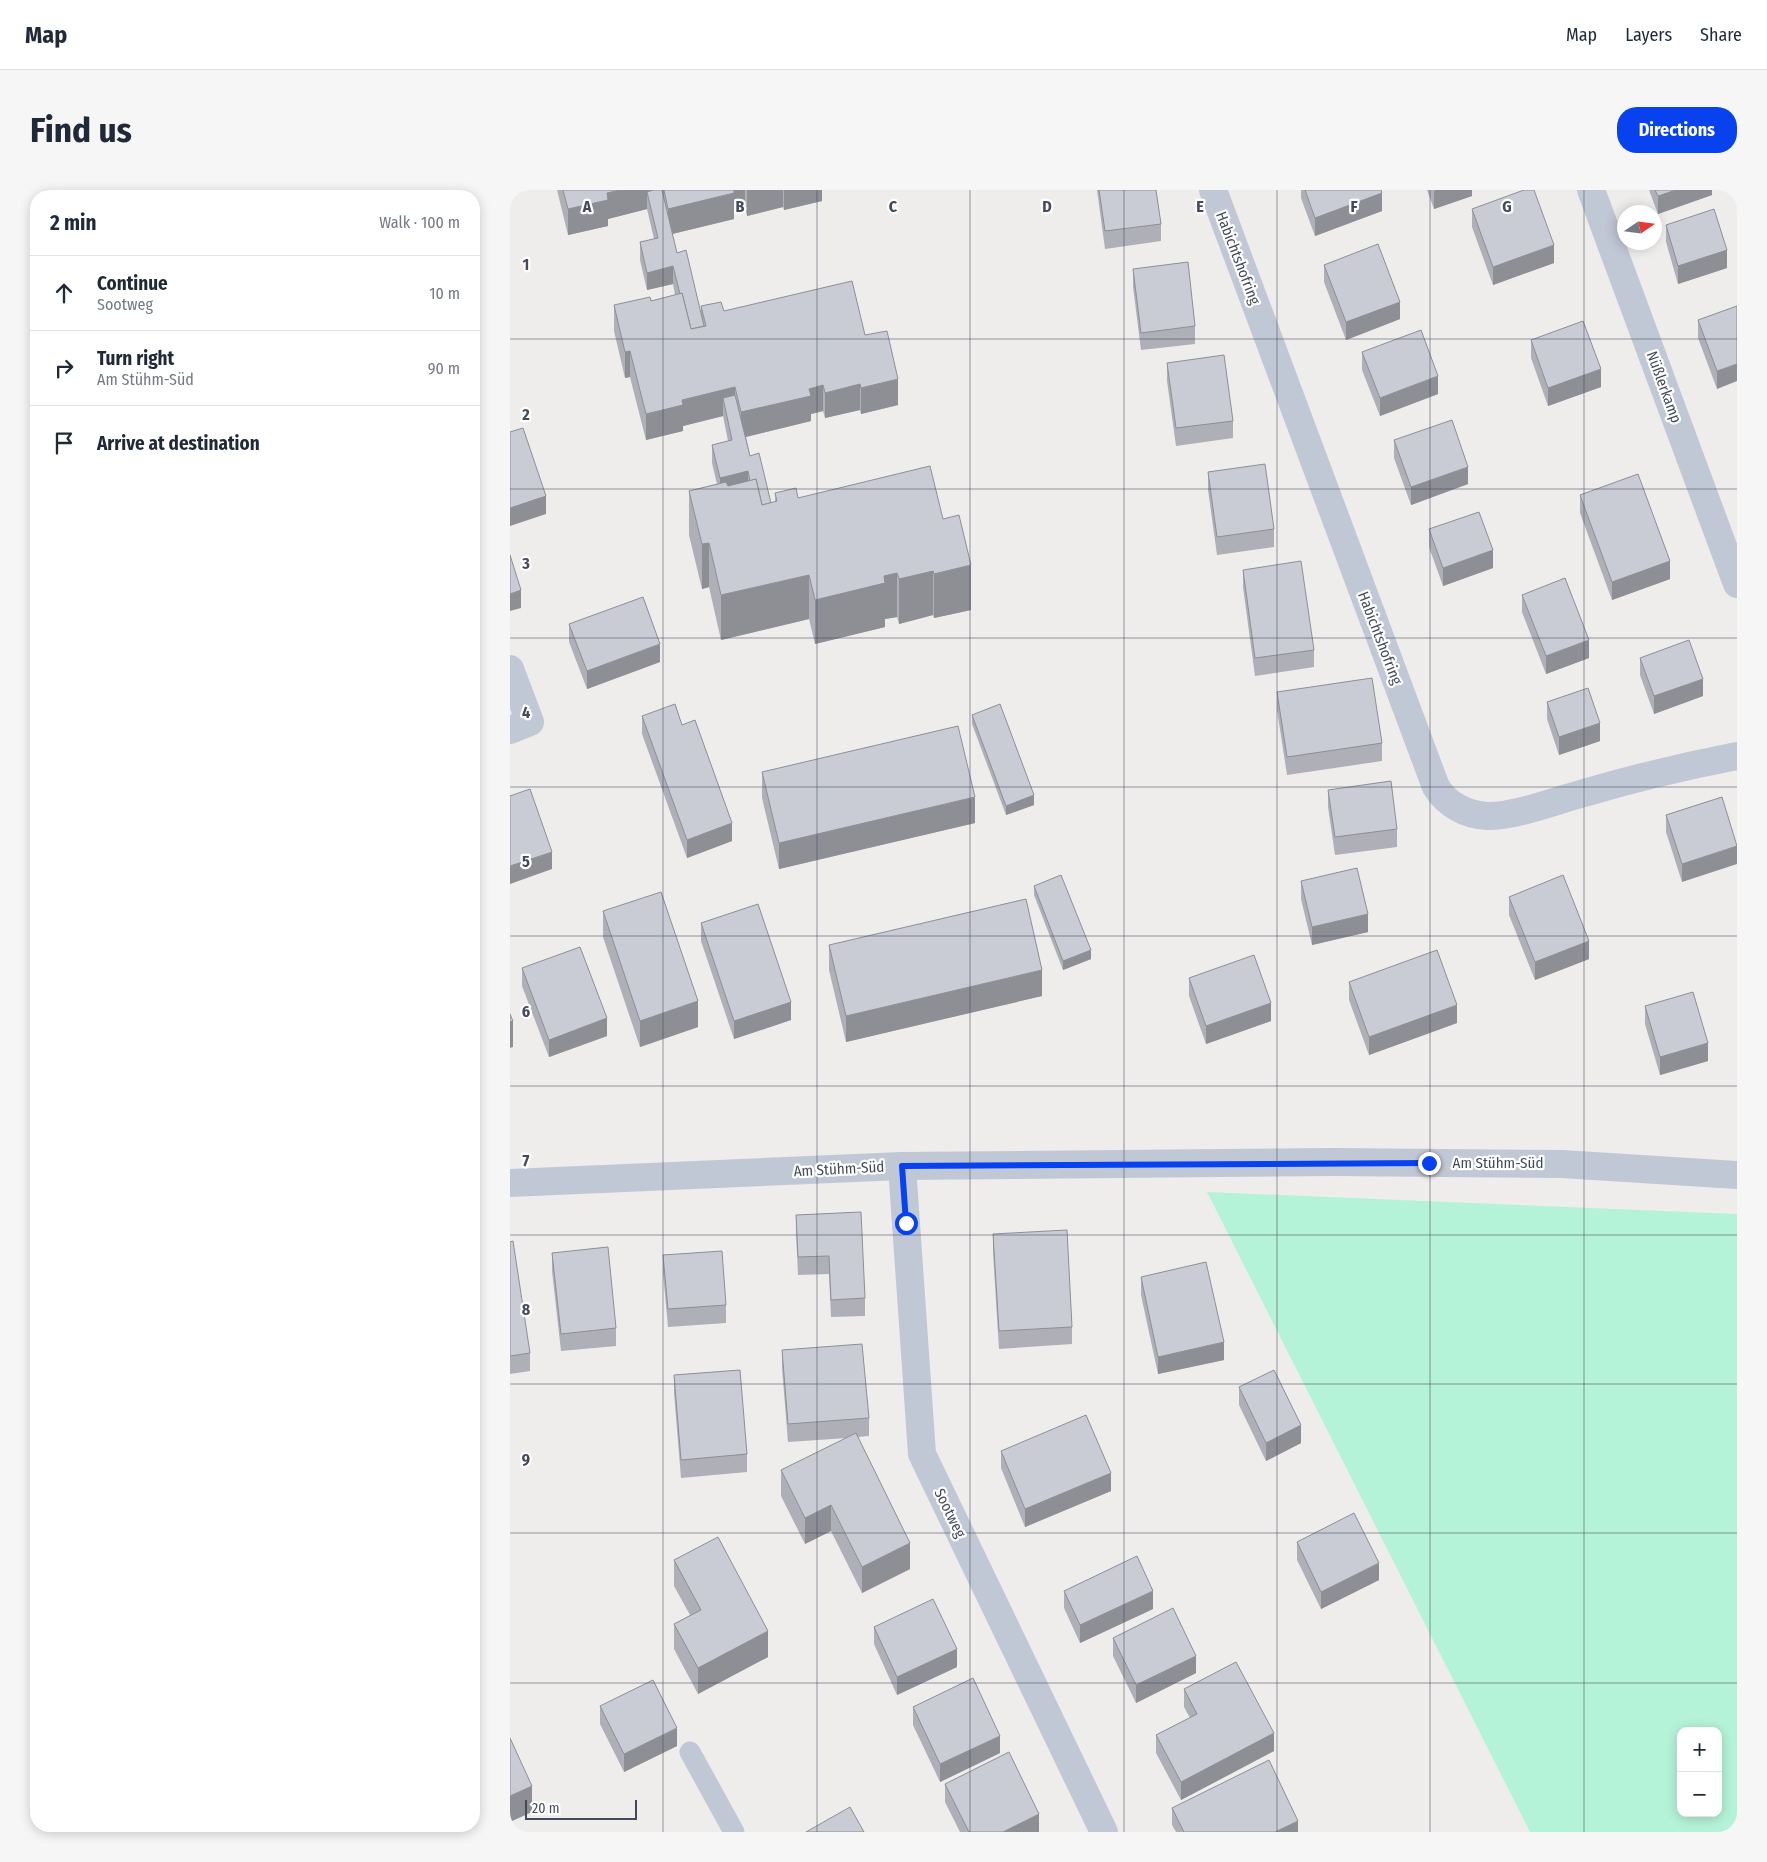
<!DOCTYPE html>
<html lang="en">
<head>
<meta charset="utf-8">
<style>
  body { margin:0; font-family:"Fira Sans Condensed",sans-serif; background:#f6f6f7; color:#1f2937 }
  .controls { position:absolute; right:15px; bottom:15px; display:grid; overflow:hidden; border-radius:10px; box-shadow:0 2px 12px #0003 }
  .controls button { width:45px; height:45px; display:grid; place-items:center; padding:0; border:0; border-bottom:1px solid #e0e1e3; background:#fff; color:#1f2937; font:25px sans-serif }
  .compass { position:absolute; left:1107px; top:15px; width:45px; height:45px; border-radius:50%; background:#fff; box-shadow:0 2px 12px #0003; rotate:77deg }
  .scale { position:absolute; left:15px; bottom:12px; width:112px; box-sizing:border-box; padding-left:5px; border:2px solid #434b5b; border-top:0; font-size:14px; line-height:18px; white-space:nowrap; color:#434b5b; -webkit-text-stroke:4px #fff; paint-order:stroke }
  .stop { position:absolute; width:15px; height:15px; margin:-11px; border:4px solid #0842ee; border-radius:50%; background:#fff }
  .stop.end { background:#0842ee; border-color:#fff; box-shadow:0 1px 5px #0008 }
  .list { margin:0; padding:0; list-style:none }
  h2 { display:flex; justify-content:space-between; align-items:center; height:65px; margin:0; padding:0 20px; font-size:21px }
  h2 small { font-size:16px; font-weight:400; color:#747a83 }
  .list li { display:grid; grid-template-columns:32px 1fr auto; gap:15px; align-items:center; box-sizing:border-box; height:75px; padding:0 20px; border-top:1px solid #e0e1e3 }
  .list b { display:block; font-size:19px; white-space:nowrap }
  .list p { margin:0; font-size:16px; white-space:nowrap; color:#747a83 }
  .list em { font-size:16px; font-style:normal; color:#747a83 }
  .icon { flex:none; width:28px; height:28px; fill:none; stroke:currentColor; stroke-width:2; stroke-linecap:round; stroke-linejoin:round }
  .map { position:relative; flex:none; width:1227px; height:1642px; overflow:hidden; border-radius:20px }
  header { display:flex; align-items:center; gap:30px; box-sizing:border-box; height:70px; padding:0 25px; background:#fff; border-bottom:1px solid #e0e1e3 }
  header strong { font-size:24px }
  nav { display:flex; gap:28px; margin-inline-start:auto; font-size:18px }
  .intro { display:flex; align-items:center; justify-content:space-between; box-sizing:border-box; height:120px; padding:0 30px }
  h1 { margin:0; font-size:35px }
  .button { padding:12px 22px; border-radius:20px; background:#0842ee; color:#fff; font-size:18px; font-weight:700 }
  main { display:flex; gap:30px; padding:0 30px }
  aside { flex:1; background:#fff; border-radius:20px; box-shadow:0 2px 12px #0003 }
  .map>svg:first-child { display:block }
</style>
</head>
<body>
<header>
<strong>Map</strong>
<nav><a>Map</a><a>Layers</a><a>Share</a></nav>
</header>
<div class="intro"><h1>Find us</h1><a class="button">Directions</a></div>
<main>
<aside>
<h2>2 min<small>Walk · 100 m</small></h2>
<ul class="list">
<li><svg class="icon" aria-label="ahead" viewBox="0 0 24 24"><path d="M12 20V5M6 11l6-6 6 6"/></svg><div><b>Continue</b><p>Sootweg</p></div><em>10 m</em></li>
<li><svg class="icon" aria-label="right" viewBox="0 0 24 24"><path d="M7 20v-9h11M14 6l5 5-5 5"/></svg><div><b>Turn right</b><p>Am Stühm-Süd</p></div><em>90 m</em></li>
<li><svg class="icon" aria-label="arrive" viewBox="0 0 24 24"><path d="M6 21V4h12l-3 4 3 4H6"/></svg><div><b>Arrive at destination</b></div></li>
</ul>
</aside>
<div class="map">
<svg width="1227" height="1642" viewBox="0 0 1227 1642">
  <rect width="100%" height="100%" fill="#efecec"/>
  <path fill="#b5f3d8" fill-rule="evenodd" d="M697,1002L1227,1024V1642H1020ZM1171,1541H1208V1623H1171Z"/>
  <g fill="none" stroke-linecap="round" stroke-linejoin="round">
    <polyline stroke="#c1c8d5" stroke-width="21" points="180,1562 224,1642"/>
    <g stroke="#c1c8d5" stroke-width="28">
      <path d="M703,0L926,597C937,615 957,625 977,626C1004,627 1047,610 1074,603C1125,588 1175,576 1227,566"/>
      <polyline points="1081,0 1227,394"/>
      <polyline points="0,479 20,532 0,540"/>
      <polyline points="392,976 412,1264 594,1642"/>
      <polyline points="0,993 392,976 824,972 1052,974 1227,985"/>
    </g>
  </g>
  <g fill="#aeafb7">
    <polygon points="47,0 312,0 312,11 274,20 273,17 237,26 235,17 224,20 224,29 162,44 167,63 191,125 191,116 214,121 355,145 388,215 351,224 350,220 315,228 313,221 301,224 301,231 236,247 240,266 261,313 265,312 265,303 288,308 433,329 461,420 424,428 423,425 389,434 387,427 375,429 375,437 305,454 299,429 211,450 199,397 192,399 179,345 179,301 207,294 202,273 202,255 218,251 213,226 173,236 173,241 136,250 122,195 120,187 115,188 104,141 104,115 141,111 165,105 163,94 137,100 130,70 130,52 144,49 137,19 98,29 98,36 58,45"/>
    <polygon points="587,0 646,0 651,34 651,51 595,59"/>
    <polygon points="791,0 871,0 872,21 805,46 791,8"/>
    <polygon points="917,0 962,0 962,6 924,19"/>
    <polygon points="1139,0 1202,0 1202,5 1148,24"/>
    <polygon points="962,19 1044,73 983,95 962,37"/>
    <polygon points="1156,35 1217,78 1168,94 1156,52"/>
    <polygon points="814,75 890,129 836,150 814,92"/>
    <polygon points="623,79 685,136 685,154 631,160 623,97"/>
    <polygon points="1227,116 1207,199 1188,148 1188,130"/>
    <polygon points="1021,150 1091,197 1038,216 1021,168"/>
    <polygon points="852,162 928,204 870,226 852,180"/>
    <polygon points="657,173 723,231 723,248 666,256 657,191"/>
    <polygon points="884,250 958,294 901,315 884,268"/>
    <polygon points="698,282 764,339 764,357 707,365 698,300"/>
    <polygon points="1070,305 1160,389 1102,410 1070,323"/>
    <polygon points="919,339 983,378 933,396 919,357"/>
    <polygon points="733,380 804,460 804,477 745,486 733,397"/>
    <polygon points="1012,405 1079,468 1036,484 1012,422"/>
    <polygon points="59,434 150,472 77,499 59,452"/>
    <polygon points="1130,468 1193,506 1144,524 1130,485"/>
    <polygon points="767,502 872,553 872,571 777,585 767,520"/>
    <polygon points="1037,512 1090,551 1049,565 1037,529"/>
    <polygon points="462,525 524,615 496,625 462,534"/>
    <polygon points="132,526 172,535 222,651 177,668 132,544"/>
    <polygon points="252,582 465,633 269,679 252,608"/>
    <polygon points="818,600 887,639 887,657 825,665 818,617"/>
    <polygon points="1212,607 1172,692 1156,642 1156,625"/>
    <polygon points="791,691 858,742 802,755 791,709"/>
    <polygon points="524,696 581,769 553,780 524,705"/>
    <polygon points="999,707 1079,769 1025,790 999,725"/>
    <polygon points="93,721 188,837 130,857 93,747"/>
    <polygon points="191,733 281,830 224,849 191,751"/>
    <polygon points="319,755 532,806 336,852 319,780"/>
    <polygon points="12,778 97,846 39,867 12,796"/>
    <polygon points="679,788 761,831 696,854 679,806"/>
    <polygon points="839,792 947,833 859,865 839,810"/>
    <polygon points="1135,816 1198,871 1150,885 1135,834"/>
    <polygon points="286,1025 355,1108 355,1126 321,1127 319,1084 288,1085 286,1042"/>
    <polygon points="483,1044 562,1137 562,1154 489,1159 483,1062"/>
    <polygon points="0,1052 20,1163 20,1181 0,1184"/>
    <polygon points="42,1063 106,1138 106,1156 51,1161 42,1081"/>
    <polygon points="153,1065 216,1115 216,1133 158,1137 153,1083"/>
    <polygon points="631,1087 714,1170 648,1184 631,1105"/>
    <polygon points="272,1160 359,1228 359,1246 348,1247 400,1379 352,1403 321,1341 295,1354 271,1306 271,1280 337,1248 278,1252 272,1178"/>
    <polygon points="164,1185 237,1264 237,1282 171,1288 164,1203"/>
    <polygon points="729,1197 791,1253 756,1271 729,1215"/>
    <polygon points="491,1261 601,1301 515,1337 491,1278"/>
    <polygon points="787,1352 869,1390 811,1419 787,1370"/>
    <polygon points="164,1370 258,1467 188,1504 164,1459 164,1434 180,1425 164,1396"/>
    <polygon points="554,1401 643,1419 570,1453 554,1418"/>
    <polygon points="364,1437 447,1477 387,1505 364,1454"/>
    <polygon points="603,1448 686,1483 626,1513 603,1466"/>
    <polygon points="674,1499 764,1561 671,1610 646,1563 646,1545 680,1528 674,1517"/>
    <polygon points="90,1516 167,1556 114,1582 90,1534"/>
    <polygon points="403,1517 490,1563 430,1592 403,1535"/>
    <polygon points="435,1594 529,1642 450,1642 435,1612"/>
    <polygon points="662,1618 788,1642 666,1642 662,1635"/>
  </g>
  <g fill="#8d8f95">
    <polygon points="110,0 151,0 137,2 137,19 98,29 98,36 58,45 58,19 97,3"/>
    <polygon points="222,0 235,0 235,17 224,20 224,29 158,45 158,19"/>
    <polygon points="237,0 273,0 273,17 237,26"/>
    <polygon points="274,0 312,0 312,11 274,20"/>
    <polygon points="926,0 962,0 962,6 924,19 924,1"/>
    <polygon points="1166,0 1202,0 1202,5 1148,24 1148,6"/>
    <polygon points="872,3 872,21 805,46 805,28"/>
    <polygon points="1044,55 1044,73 983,95 983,77"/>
    <polygon points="1217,60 1217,78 1168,94 1168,76"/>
    <polygon points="163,76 163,94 137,100 137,83"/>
    <polygon points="890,112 890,129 836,150 836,132"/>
    <polygon points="120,161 120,187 115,188 115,162"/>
    <polygon points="1227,174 1227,191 1207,199 1207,181"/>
    <polygon points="1091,179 1091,197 1038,216 1038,198"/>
    <polygon points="928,186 928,204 870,226 870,208"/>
    <polygon points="388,189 388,215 351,224 351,198"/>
    <polygon points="350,194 350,220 315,228 315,203"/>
    <polygon points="313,195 313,221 301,224 301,231 231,248 231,222 299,199"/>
    <polygon points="225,197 225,223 213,208 213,226 173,236 173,241 136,250 136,224 172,210"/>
    <polygon points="958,277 958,294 901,315 901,297"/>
    <polygon points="238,281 238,299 210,306 210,288"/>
    <polygon points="36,306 36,324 0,336 0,318"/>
    <polygon points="199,353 199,397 192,399 192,354"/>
    <polygon points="983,360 983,378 933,396 933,378"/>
    <polygon points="1160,371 1160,389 1102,410 1102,392"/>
    <polygon points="461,375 461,420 424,428 424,384"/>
    <polygon points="423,381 423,425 389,434 389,389"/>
    <polygon points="387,383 387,427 375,429 375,437 305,454 305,410 374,386"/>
    <polygon points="299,385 299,429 211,450 211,405"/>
    <polygon points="11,400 11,418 0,421 0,404"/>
    <polygon points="1079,450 1079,468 1036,484 1036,466"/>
    <polygon points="150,454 150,472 77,499 77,481"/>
    <polygon points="1193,489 1193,506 1144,524 1144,506"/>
    <polygon points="1090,533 1090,551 1049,565 1049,547"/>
    <polygon points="524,605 524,615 496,625 496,616"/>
    <polygon points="465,607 465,633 269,679 269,653"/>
    <polygon points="222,633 222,651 177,668 177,650"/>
    <polygon points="1227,656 1227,674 1172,692 1172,674"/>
    <polygon points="42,662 42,679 0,694 0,676"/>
    <polygon points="858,724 858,742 802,755 802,737"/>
    <polygon points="1079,751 1079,769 1025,790 1025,772"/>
    <polygon points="581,760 581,769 553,780 553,771"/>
    <polygon points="532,780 532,806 336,852 336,826"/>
    <polygon points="188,811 188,837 130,857 130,831"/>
    <polygon points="281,812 281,830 224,849 224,831"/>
    <polygon points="761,813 761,831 696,854 696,836"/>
    <polygon points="947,815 947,833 859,865 859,847"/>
    <polygon points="97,828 97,846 39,867 39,850"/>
    <polygon points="3,831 3,857 0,858 0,832"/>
    <polygon points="1198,853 1198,871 1150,885 1150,867"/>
    <polygon points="714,1152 714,1170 648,1184 648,1167"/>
    <polygon points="791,1235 791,1253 756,1271 756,1253"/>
    <polygon points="601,1283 601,1301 515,1337 515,1319"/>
    <polygon points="321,1315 321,1341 295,1354 295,1328"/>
    <polygon points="400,1353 400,1379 352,1403 352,1377"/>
    <polygon points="869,1373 869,1390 811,1419 811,1402"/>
    <polygon points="643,1401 643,1419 570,1453 570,1435"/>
    <polygon points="258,1441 258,1467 188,1504 188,1478"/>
    <polygon points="447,1459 447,1477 387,1505 387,1487"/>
    <polygon points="686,1466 686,1483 626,1513 626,1495"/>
    <polygon points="167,1538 167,1556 114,1582 114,1564"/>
    <polygon points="764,1543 764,1561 671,1610 671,1592"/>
    <polygon points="490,1546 490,1563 430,1592 430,1574"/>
    <polygon points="22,1596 22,1622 0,1632 0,1606"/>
    <polygon points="529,1624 529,1642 493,1642"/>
    <polygon points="788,1631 788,1642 765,1642"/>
  </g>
  <g fill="#caccd5" stroke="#8d8f95">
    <polygon points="53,0 110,0 97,3 98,10 58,19"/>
    <polygon points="143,0 152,0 167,63 176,60 194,136 181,139 172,103 170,104 163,76 137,83 130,52 148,48 137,2"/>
    <polygon points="154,0 224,0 224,3 158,19"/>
    <polygon points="589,0 646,0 651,34 595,41"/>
    <polygon points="795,0 871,0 872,3 805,28"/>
    <polygon points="1014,0 1024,0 1044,55 983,77 962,19"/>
    <polygon points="1145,0 1166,0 1148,6"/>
    <polygon points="1204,19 1217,60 1168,76 1156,35"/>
    <polygon points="868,54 890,112 836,132 814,75"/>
    <polygon points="678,72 685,136 631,143 623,79"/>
    <polygon points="342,91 355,145 377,141 388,189 351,198 350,194 315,203 313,195 299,199 301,206 231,222 225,197 172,210 173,215 136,224 122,169 120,161 115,162 104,115 140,107 141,111 172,103 181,139 196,136 191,116 211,112 214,121"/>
    <polygon points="1227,116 1227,174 1207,181 1188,130"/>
    <polygon points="1073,131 1091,179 1038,198 1021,150"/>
    <polygon points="911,140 928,186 870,208 852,162"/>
    <polygon points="714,165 723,231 666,238 657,173"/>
    <polygon points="225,205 240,266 249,263 261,313 252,315 246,289 240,291 238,281 210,288 202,255 222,250 213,208"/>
    <polygon points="942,230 958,277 901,297 884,250"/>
    <polygon points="13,238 36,306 0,318 0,242"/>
    <polygon points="755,274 764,339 707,347 698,282"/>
    <polygon points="420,276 433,329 449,325 461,375 424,384 423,381 389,389 387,383 374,386 375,393 305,410 299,385 211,405 199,353 192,354 179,301 216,292 218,296 246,289 252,315 267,311 265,303 286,298 288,308"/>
    <polygon points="1128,284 1160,371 1102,392 1070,305"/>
    <polygon points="969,322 983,360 933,378 919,339"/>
    <polygon points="0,365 11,400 0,404"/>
    <polygon points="791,371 804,460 745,468 733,380"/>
    <polygon points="1055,388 1079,450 1036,466 1012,405"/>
    <polygon points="133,407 150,454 77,481 59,434"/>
    <polygon points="1179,450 1193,489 1144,506 1130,468"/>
    <polygon points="862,488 872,553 777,567 767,502"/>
    <polygon points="1078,498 1090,533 1049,547 1037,512"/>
    <polygon points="165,514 172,535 185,530 222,633 177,650 132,526"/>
    <polygon points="490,514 524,605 496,616 462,525"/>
    <polygon points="448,536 465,607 269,653 252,582"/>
    <polygon points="881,591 887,639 825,647 818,600"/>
    <polygon points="20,599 42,662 0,676 0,606"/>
    <polygon points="1212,607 1227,656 1172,674 1156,625"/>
    <polygon points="847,678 858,724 802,737 791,691"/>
    <polygon points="551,685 581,760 553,771 524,696"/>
    <polygon points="1053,685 1079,751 1025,772 999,707"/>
    <polygon points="151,702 188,811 130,831 93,721"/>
    <polygon points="516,709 532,780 336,826 319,755"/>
    <polygon points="248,714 281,812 224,831 191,733"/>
    <polygon points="70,757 97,828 39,850 12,778"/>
    <polygon points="927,760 947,815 859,847 839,792"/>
    <polygon points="744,765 761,813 696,836 679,788"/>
    <polygon points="1183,802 1198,853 1150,867 1135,816"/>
    <polygon points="0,824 3,831 0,832"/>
    <polygon points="351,1022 355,1108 321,1110 319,1066 288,1067 286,1025"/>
    <polygon points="557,1040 562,1137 489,1141 483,1044"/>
    <polygon points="3,1051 20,1163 0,1166 0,1052"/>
    <polygon points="98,1057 106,1138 51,1144 42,1063"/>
    <polygon points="212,1061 216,1115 158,1119 153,1065"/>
    <polygon points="696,1072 714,1152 648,1167 631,1087"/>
    <polygon points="352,1154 359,1228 278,1234 272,1160"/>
    <polygon points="230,1180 237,1264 171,1270 164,1185"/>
    <polygon points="764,1180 791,1235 756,1253 729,1197"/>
    <polygon points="576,1225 601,1283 515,1319 491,1261"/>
    <polygon points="346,1243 400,1353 352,1377 321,1315 295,1328 271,1280"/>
    <polygon points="844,1323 869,1373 811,1402 787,1352"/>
    <polygon points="208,1347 258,1441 188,1478 164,1434 191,1420 164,1370"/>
    <polygon points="627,1366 643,1401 570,1435 554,1401"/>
    <polygon points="423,1409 447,1459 387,1487 364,1437"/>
    <polygon points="663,1418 686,1466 626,1495 603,1448"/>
    <polygon points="726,1472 764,1543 671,1592 646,1545 687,1524 674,1499"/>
    <polygon points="463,1488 490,1546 430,1574 403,1517"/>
    <polygon points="143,1490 167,1538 114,1564 90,1516"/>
    <polygon points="0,1548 22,1596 0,1606"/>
    <polygon points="499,1562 529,1624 493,1642 459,1642 435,1594"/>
    <polygon points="759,1570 788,1631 765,1642 674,1642 662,1618"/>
    <polygon points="340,1617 354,1642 296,1642"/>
  </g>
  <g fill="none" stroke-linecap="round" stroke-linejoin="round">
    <polyline stroke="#0842ee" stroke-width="6" points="396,1033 392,976 919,973"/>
  </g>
  <path fill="none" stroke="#434b5b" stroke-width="1" stroke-opacity="0.55" d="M153,0V1642M307,0V1642M460,0V1642M614,0V1642M767,0V1642M920,0V1642M1074,0V1642M0,149H1227M0,299H1227M0,448H1227M0,597H1227M0,746H1227M0,896H1227M0,1045H1227M0,1194H1227M0,1343H1227M0,1493H1227"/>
  <g text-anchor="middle" stroke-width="4.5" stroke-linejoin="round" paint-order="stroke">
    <g font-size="15" fill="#434b5b" stroke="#fff">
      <text transform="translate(728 68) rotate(69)" y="5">Habichtshofring</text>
      <text transform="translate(1154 197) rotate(70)" y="5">Nüßlerkamp</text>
      <text transform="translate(870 448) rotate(69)" y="5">Habichtshofring</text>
      <text x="988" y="978">Am Stühm-Süd</text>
      <text transform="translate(329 979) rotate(-3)" y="5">Am Stühm-Süd</text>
      <text transform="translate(440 1323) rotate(64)" y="5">Sootweg</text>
    </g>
  </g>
  <g font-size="16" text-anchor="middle" font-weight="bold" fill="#434b5b" stroke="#fff" stroke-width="4.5" stroke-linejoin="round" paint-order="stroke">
    <text x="77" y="22">A</text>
    <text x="230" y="22">B</text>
    <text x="383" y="22">C</text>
    <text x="537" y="22">D</text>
    <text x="690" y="22">E</text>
    <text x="844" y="22">F</text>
    <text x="997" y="22">G</text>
    <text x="16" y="80">1</text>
    <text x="16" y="230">2</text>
    <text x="16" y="379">3</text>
    <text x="16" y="528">4</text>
    <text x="16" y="677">5</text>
    <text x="16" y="827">6</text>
    <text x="16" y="976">7</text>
    <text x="16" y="1125">8</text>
    <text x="16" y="1275">9</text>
  </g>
</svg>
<div class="controls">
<button>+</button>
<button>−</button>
</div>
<svg class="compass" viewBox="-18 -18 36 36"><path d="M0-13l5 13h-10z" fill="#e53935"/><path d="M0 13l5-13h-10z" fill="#747a83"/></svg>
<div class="scale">20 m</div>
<div class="stop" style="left:396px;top:1033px"></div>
<div class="stop end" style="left:919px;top:973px"></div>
</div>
</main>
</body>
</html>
